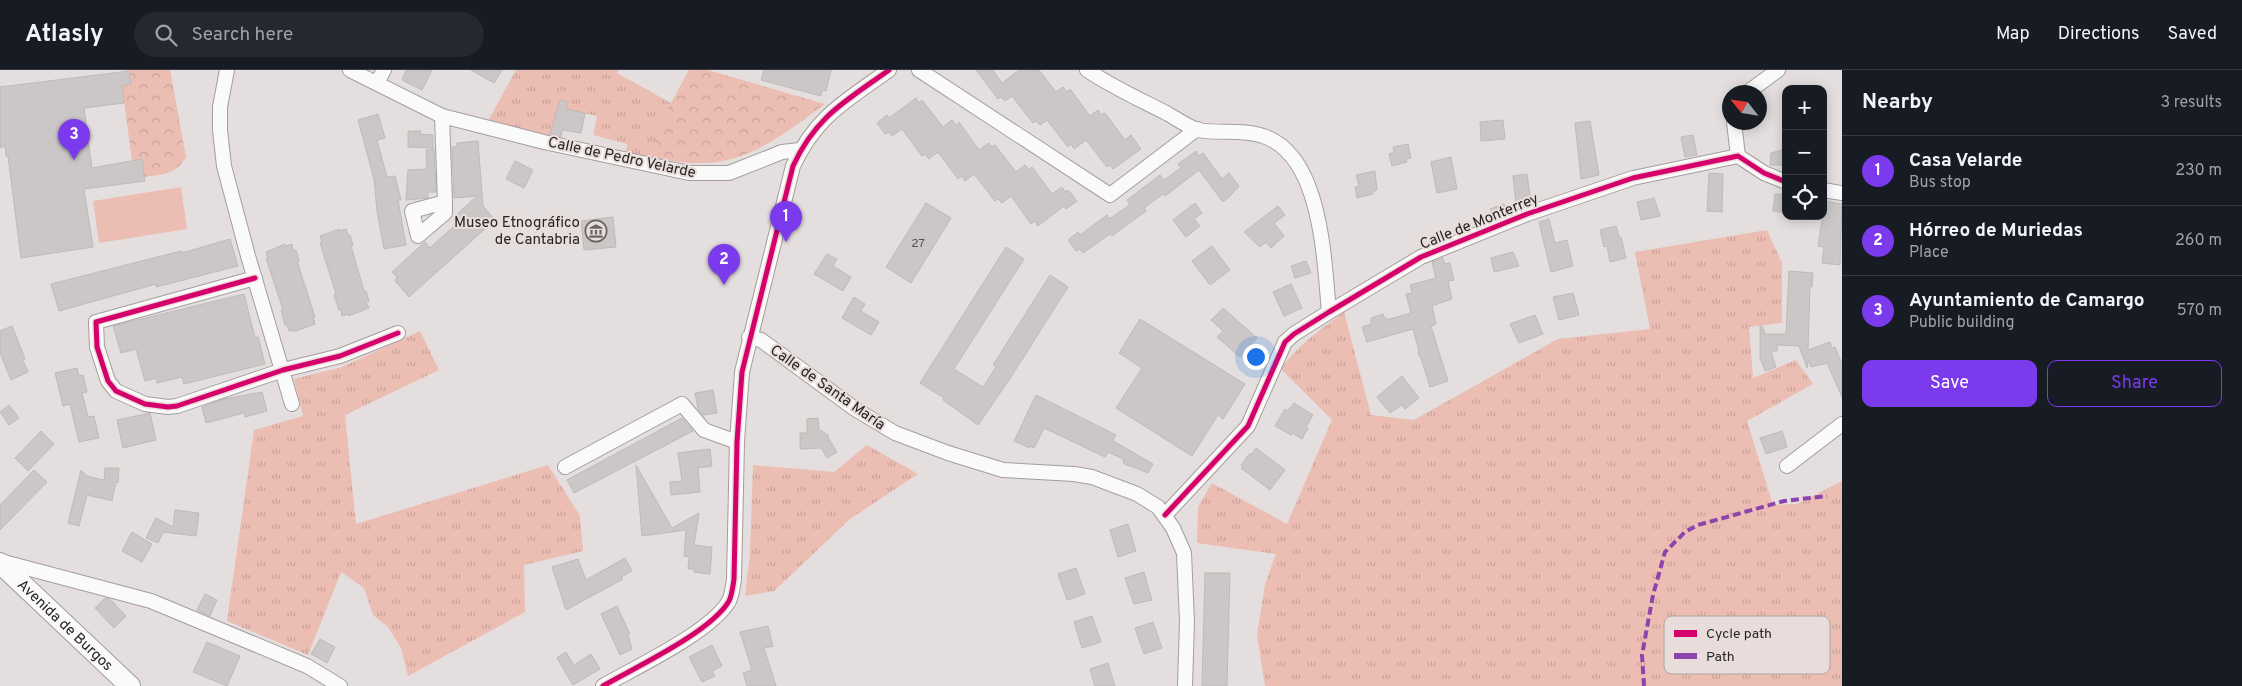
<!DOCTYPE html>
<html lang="en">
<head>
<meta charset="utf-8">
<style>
  body { margin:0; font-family:Overpass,sans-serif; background:#242831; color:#f1f3f6 }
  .controls { position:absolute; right:15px; top:15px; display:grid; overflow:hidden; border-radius:10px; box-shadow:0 2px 12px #0003 }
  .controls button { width:45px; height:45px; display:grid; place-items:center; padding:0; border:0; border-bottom:1px solid #363941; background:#171b24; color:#f1f3f6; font:25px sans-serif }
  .compass { position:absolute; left:1722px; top:15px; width:45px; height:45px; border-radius:50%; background:#171b24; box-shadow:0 2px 12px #0003; rotate:300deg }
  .you { position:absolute; left:1255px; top:286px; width:18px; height:18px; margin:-12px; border:4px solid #fff; border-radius:50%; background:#1a73e8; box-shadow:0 0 0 8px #1a73e833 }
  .badge { display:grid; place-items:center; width:32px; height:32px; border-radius:50%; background:#7c3aed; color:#fff; font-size:16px; font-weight:700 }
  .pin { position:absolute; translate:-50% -41px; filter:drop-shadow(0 1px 2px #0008) }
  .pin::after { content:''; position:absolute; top:26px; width:18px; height:15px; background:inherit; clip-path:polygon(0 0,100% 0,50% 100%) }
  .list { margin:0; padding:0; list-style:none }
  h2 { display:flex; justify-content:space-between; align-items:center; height:65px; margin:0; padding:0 20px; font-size:21px }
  h2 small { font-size:16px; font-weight:400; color:#9ea1a6 }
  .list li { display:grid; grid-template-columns:32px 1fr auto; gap:15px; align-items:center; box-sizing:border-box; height:70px; padding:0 20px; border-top:1px solid #363941 }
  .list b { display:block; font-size:19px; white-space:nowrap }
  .list p { margin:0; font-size:16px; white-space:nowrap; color:#9ea1a6 }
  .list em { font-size:16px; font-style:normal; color:#9ea1a6 }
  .actions { display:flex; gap:10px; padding:15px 20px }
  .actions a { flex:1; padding:11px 0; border:1px solid #7c3aed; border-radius:10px; text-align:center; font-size:18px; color:#7c3aed }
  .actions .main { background:#7c3aed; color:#fff }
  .icon { flex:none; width:28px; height:28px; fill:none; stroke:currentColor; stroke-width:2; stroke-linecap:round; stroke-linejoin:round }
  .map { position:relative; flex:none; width:1842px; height:616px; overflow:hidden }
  header { display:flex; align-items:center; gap:30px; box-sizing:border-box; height:70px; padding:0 25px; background:#171b24; border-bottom:1px solid #363941 }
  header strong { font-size:24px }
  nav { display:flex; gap:28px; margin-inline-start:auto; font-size:18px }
  .search { width:350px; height:45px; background:#242831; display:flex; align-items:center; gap:12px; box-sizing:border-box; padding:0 18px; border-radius:28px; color:#9ea1a6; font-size:19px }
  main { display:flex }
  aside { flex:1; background:#171b24 }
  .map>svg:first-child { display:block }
</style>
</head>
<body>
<header>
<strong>Atlasly</strong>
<div class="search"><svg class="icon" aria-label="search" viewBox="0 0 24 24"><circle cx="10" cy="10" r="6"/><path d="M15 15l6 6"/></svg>Search here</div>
<nav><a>Map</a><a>Directions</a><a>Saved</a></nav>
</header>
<main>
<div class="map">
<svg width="1842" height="616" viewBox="0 0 1842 616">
  <defs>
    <pattern id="grass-tufts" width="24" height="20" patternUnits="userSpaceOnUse" patternTransform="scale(1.25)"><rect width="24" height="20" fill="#ecbdb2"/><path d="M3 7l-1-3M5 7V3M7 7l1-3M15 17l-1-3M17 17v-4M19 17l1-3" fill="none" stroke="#caa299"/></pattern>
    <pattern id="forest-crowns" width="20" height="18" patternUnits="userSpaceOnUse" patternTransform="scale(1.25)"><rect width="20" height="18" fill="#ecbdb2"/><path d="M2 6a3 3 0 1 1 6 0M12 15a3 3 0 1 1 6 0" fill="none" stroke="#caa299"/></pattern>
  </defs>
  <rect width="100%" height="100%" fill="#e4dfde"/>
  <g fill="url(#grass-tufts)">
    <polygon points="516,0 619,0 617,3 671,33 649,87 626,83 627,74 593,65 597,46 559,38 549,67 488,51"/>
    <path d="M1767,160L1782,193V253L1749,257L1753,308L1796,290L1813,314L1747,351L1773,435L1797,434L1842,411V616H1265L1257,565L1265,514L1276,484L1197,473L1198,437L1212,413L1287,454L1332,350L1281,299C1297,276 1321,259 1344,242L1371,345L1414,350L1558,269L1650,259L1635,182Z"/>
    <polygon points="420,261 439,300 345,345 356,454 548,395 580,446 583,481 524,495 525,542 408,606 401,578 388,557 373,545 364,518 341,502 308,585 227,551 254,360 303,346 294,309 342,297"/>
    <polygon points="867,375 918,404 850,449 774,521 745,526 750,483 753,395 834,402"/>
  </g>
  <g fill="url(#forest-crowns)">
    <path d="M129,0H170L186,87C176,105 163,104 144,107L132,91L122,16L131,14Z"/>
    <path d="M689,0H708L825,34C788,61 750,93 702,93C685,94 667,90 649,87L667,40Z"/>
  </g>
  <polygon fill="#ecbdb2" points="181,117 187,159 99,173 93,131"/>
  <g fill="#cbc7c7" stroke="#bebab9">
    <polygon points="406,0 432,0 422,20 402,10"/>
    <polygon points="471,0 502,0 494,13"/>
    <polygon points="764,0 831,0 826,21 822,20 821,26 761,10"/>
    <polygon points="976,0 993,0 1002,13 1019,0 1039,0 1056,22 1063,17 1067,22 1070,19 1090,46 1098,40 1101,45 1105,43 1125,70 1131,65 1141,79 1113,99 1110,95 1107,97 1086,70 1074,79 1071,74 1068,77 1047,50 1040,55 1036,51 1033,53 1012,26 1005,31 1001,27 998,29"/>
    <polygon points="129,1 131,14 122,16 124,33 84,38 92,98 142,89 145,111 84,119 93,177 21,188 8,86 6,86 5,76 0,78 0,17"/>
    <polygon points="916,28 919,33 922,30 943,57 952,50 956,55 959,52 979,80 989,73 992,77 995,75 1016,102 1025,95 1029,100 1032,97 1052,124 1062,117 1065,122 1068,120 1077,131 1066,139 1064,136 1038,156 1035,151 1031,154 1011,126 1002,133 998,129 995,131 974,104 965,111 962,106 958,109 938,82 929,89 925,84 922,86 902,59 892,66 889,62 885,64 877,53 887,45 889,48"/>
    <polygon points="560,30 568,32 566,39 585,43 581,63 562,60 561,67 550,64"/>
    <polygon points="378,44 385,68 377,70 387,107 395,106 401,130 398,130 406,175 384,179 377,141 374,109 358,50"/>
    <polygon points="1503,50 1505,69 1481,71 1480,52"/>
    <polygon points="1590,51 1599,105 1581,109 1575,53"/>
    <polygon points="408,61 421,61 420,64 433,65 433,78 408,77"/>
    <polygon points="1693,65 1697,85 1685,87 1681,67"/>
    <polygon points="478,71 483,136 495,150 409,227 395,211 397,207 392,202 425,172 430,178 444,165 459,152 454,147 477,126 454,128 452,77 456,77 457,73"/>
    <polygon points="1408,74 1411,88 1406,89 1407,92 1392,96 1389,84 1394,82 1393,77"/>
    <polygon points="434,79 436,122 428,122 428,128 406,130 408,100 427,99 426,80"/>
    <polygon points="1786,79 1786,95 1770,95 1771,83"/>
    <polygon points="1196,81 1199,86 1203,83 1222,109 1229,103 1239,116 1230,126 1223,132 1199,100 1165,126 1163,124 1144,138 1146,141 1112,166 1110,164 1083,183 1080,179 1076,181 1068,170 1078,162 1080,165 1107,145 1109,149 1130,135 1127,130 1160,105 1164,110 1181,98 1178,94"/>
    <polygon points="1451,87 1457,119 1437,123 1431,92"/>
    <polygon points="515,91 533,100 524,118 506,109"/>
    <polygon points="1375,101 1377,120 1373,121 1373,124 1357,128 1355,117 1359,116 1356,105"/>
    <polygon points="1709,103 1723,104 1722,142 1707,141"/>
    <polygon points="1527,104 1531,133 1516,134 1513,106"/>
    <polygon points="1775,124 1786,125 1786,143 1773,141"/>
    <polygon points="1654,128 1660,146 1641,150 1637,132"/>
    <polygon points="1825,131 1842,134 1840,195 1822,193 1824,177 1818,176"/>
    <polygon points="926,133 951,148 911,213 886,197"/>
    <polygon points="1195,133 1202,143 1194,149 1200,156 1186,167 1173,150"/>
    <polygon points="1504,134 1507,143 1493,148 1490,139"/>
    <polygon points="1278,136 1285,145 1274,153 1284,166 1271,178 1266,172 1260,177 1244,162"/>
    <polygon points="613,147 616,177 584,180 581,151"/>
    <polygon points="1549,149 1555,173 1567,170 1573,196 1551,202 1539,152"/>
    <polygon points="1616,156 1619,167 1621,167 1626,188 1610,192 1607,176 1604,177 1600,160"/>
    <polygon points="339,159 339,161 346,159 348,165 350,165 353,175 351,176 364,221 366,221 369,231 366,232 369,238 349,246 349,244 342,246 341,239 339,240 334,225 336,224 320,173 322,173 320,166"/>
    <polygon points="230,169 238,196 156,217 156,214 59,241 51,214 181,181 182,183"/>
    <polygon points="285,174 286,176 292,174 293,181 296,180 299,191 297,191 315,247 313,247 315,254 296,261 289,261 287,255 285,255 281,240 283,240 266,188 268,188 266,182"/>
    <polygon points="1212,176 1230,200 1210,215 1192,191"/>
    <polygon points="1006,177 1024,189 954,299 983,317 996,297 993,295 1050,205 1068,217 1011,307 978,355 943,330 944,328 920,313"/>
    <polygon points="1513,182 1519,196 1494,202 1491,188"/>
    <polygon points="827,184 837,189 833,196 851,207 843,221 814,204"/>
    <polygon points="1443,188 1445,194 1450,193 1454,210 1448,211 1452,229 1432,236 1436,254 1431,256 1448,311 1430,317 1421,288 1418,284 1419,281 1413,259 1367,272 1362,257 1371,254 1371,248 1383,244 1385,249 1390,249 1411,243 1406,224 1412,223 1410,215 1436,208 1432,192"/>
    <polygon points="1306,191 1311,203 1295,208 1291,196"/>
    <polygon points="1789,201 1813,203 1812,217 1810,216 1808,280 1830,272 1832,278 1835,277 1842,294 1842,327 1827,293 1811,297 1808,290 1807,298 1799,276 1777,275 1777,281 1771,281 1776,297 1765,301 1760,288 1760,256 1762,256 1765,264 1786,264"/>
    <polygon points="1291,214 1302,238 1284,246 1273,222"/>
    <polygon points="1573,223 1579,245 1559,250 1553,227"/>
    <polygon points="244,224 255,268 258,267 265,294 184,314 182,307 157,313 156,308 145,311 136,279 121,283 113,256"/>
    <polygon points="854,227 865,234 861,241 879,252 871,265 842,248"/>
    <polygon points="1223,238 1257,268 1240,287 1217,267 1223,261 1211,250"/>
    <polygon points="1535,245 1543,264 1519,273 1510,254"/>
    <polygon points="1140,249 1245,314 1223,349 1218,345 1192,386 1116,338 1142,298 1119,283"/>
    <polygon points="12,256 25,289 23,290 28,302 11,310 0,283 0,261"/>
    <polygon points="77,298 79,306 83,305 87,322 82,323 88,347 94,346 99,368 79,372 70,334 63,336 55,303"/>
    <polygon points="1402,306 1419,328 1405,339 1402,335 1390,343 1377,327"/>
    <polygon points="713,320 717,343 703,345 698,339 695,323"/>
    <polygon points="262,322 267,341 245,347 244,343 206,353 202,337 224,329"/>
    <polygon points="1036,325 1116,365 1113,370 1115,372 1153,394 1148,403 1131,396 1129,396 1124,394 1123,389 1108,382 1105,387 1044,358 1034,378 1030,376 1029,378 1014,371"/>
    <polygon points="1294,333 1313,345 1306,357 1308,358 1302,369 1292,363 1291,365 1275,356 1285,339 1288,341"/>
    <polygon points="9,335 19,348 9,355 0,342"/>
    <polygon points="150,343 156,370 123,378 117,350"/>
    <polygon points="682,348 693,361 574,423 567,410"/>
    <polygon points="818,348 819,359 828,365 829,369 837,382 827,388 821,378 800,379 800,363 807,363 807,349"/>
    <polygon points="41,361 54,374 28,401 15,388"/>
    <polygon points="1782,361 1787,377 1766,384 1760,368"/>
    <polygon points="1256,378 1285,400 1270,420 1241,398 1243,396 1241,395 1250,383 1251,385"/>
    <polygon points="710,379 712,396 698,398 700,422 671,425 670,412 682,411 678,383"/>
    <polygon points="636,395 672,458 699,443 694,475 712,477 710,504 694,502 694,499 688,499 689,487 684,486 686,460 642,466"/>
    <polygon points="105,398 119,398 118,413 116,412 112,430 113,431 87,425 79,456 68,453 81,400 87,406 104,410"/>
    <polygon points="34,400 47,412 0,460 0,435"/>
    <polygon points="175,440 199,443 196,466 163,462 158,473 146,468 156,448 173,457"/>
    <polygon points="1128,454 1136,481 1118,487 1110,460"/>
    <polygon points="132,462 152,474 142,492 122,481"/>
    <polygon points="625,488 632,501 621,507 623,509 566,540 552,497 578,489 586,510"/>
    <polygon points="1076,498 1085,524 1067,530 1058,504"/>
    <polygon points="1144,502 1152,530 1134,534 1125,508"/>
    <polygon points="1205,503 1230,503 1227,616 1202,616"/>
    <polygon points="205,524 217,530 210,546 197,540"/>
    <polygon points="105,528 110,529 126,546 114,558 95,538"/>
    <polygon points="617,536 630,564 628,565 632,579 620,585 601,544"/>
    <polygon points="1092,546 1101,572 1082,578 1074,552"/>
    <polygon points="1153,552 1162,578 1144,584 1135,558"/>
    <polygon points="768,556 773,576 764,578 776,616 747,616 743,603 752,600 740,562"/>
    <polygon points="320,569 335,577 327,593 311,584"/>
    <polygon points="207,572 240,586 227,616 193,602"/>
    <polygon points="712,575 722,596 712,601 715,606 702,612 689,587"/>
    <polygon points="566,582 574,595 591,584 600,599 573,615 557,588"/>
    <polygon points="1108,593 1115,616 1095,616 1090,599"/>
  </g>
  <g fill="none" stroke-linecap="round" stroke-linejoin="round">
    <g stroke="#a29e9d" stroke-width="16">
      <g id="minor">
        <polyline points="227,0 220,37 220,60 224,96 248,186 292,334"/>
        <polyline points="350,0 442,46 544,72 689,103 729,103 782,82 800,80"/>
        <polyline points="919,0 1110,125 1197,59"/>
        <path d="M1087,0C1112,17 1141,30 1168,44C1177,49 1188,57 1198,60C1219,64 1243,59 1263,66C1322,85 1324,190 1329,242"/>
        <polyline points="377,13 384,0"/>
        <polyline points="1748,22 1778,0"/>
        <polyline points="442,46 445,132 445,143 418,166 412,141 445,132"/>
        <polyline points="1734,52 1738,86"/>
        <polyline points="1823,120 1842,123"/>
        <polyline points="255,208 96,252 97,277 108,311 116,321 145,334 168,337 177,336 283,300 340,286 398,263"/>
        <polyline points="749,267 761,270 855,339 895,363 948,383 1003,400 1074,404 1092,407 1137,424 1158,437 1173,458 1184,483 1187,552 1185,616"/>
        <polyline points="1787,396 1842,354"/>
        <polyline points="565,397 682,334 704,360 737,372"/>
        <polyline points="1165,445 1248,356 1285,272 1294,264 1329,242 1421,187 1527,144 1633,108 1738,86 1764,103 1786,112"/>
        <polyline points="0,491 151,531 307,596 340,616"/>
        <path d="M603,616C636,597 711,562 729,531C732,525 733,516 734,509L737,372L742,302L793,96C816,46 846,31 889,0"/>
      </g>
    </g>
    <g stroke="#a29e9d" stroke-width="22">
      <g id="highway">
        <path id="s1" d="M0,493L130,616"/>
      </g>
    </g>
    <use href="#minor" stroke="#fbfafa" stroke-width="14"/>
    <use href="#highway" stroke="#fbfafa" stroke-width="20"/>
    <polyline stroke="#8e44ad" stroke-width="4" stroke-dasharray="8 4" stroke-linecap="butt" points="1644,616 1642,585 1653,525 1665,482 1685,462 1698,455 1784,431 1827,426"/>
    <g stroke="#e8ddda" stroke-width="8">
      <g id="cycleway">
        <polyline points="255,208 96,252 97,277 108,311 116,321 145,334 168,337 177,336 283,300 340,286 398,263"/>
        <polyline points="1165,445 1248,356 1285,272 1294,264 1329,242 1421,187 1527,144 1633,108 1738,86 1764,103 1786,112"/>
        <path d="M603,616C636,597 711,562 729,531C732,525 733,516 734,509L737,372L742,302L793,96C816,46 846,31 889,0"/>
      </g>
    </g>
    <use href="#cycleway" stroke="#d6006c" stroke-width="5"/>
  </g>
  <defs>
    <g id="museum-ring" transform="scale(1.125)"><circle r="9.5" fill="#e8ddda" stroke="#6a6564" stroke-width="1.5"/><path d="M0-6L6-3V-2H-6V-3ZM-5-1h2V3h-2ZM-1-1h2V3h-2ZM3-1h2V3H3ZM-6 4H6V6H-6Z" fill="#6a6564"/></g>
  </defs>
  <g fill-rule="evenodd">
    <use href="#museum-ring" x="596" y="161"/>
  </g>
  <g text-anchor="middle" stroke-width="4" stroke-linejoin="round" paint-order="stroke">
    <g font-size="12" fill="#524e4d">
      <text x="918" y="177">27</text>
    </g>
    <g font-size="15" fill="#282422" stroke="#e8ddda">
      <text transform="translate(622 87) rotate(12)" y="5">Calle de Pedro Velarde</text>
      <text transform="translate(1479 151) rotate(-22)" y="5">Calle de Monterrey</text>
      <text transform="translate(828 317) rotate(35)" y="5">Calle de Santa María</text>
      <text dy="5" stroke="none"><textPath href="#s1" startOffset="90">Avenida de Burgos</textPath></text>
    </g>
    <g font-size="15" fill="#282422" stroke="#e8ddda" text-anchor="end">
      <text x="580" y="157">Museo Etnográfico<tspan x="580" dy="17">de Cantabria</tspan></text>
    </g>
  </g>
  <rect x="1664" y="546" width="166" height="58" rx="8" fill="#e8ddda" stroke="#aea6a3" stroke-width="1"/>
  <rect x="1674" y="560" width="23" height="7" fill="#d6006c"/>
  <rect x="1674" y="583" width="23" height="6" fill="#8e44ad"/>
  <g font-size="14" fill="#282422">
    <text x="1706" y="568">Cycle path</text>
    <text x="1706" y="591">Path</text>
  </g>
</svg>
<div class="controls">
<button>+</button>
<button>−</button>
<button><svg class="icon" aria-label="locate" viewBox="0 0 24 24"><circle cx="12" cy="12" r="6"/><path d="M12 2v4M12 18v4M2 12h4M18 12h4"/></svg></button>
</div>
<svg class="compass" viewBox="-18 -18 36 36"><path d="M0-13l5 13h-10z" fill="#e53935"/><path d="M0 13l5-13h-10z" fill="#9ea1a6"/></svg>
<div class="you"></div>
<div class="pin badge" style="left:786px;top:172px">1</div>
<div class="pin badge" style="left:724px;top:215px">2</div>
<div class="pin badge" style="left:74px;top:90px">3</div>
</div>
<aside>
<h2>Nearby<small>3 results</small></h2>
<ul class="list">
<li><span class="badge">1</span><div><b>Casa Velarde</b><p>Bus stop</p></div><em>230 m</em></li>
<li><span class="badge">2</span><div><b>Hórreo de Muriedas</b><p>Place</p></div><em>260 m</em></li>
<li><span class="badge">3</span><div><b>Ayuntamiento de Camargo</b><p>Public building</p></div><em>570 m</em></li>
</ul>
<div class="actions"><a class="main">Save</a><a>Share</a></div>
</aside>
</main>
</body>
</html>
